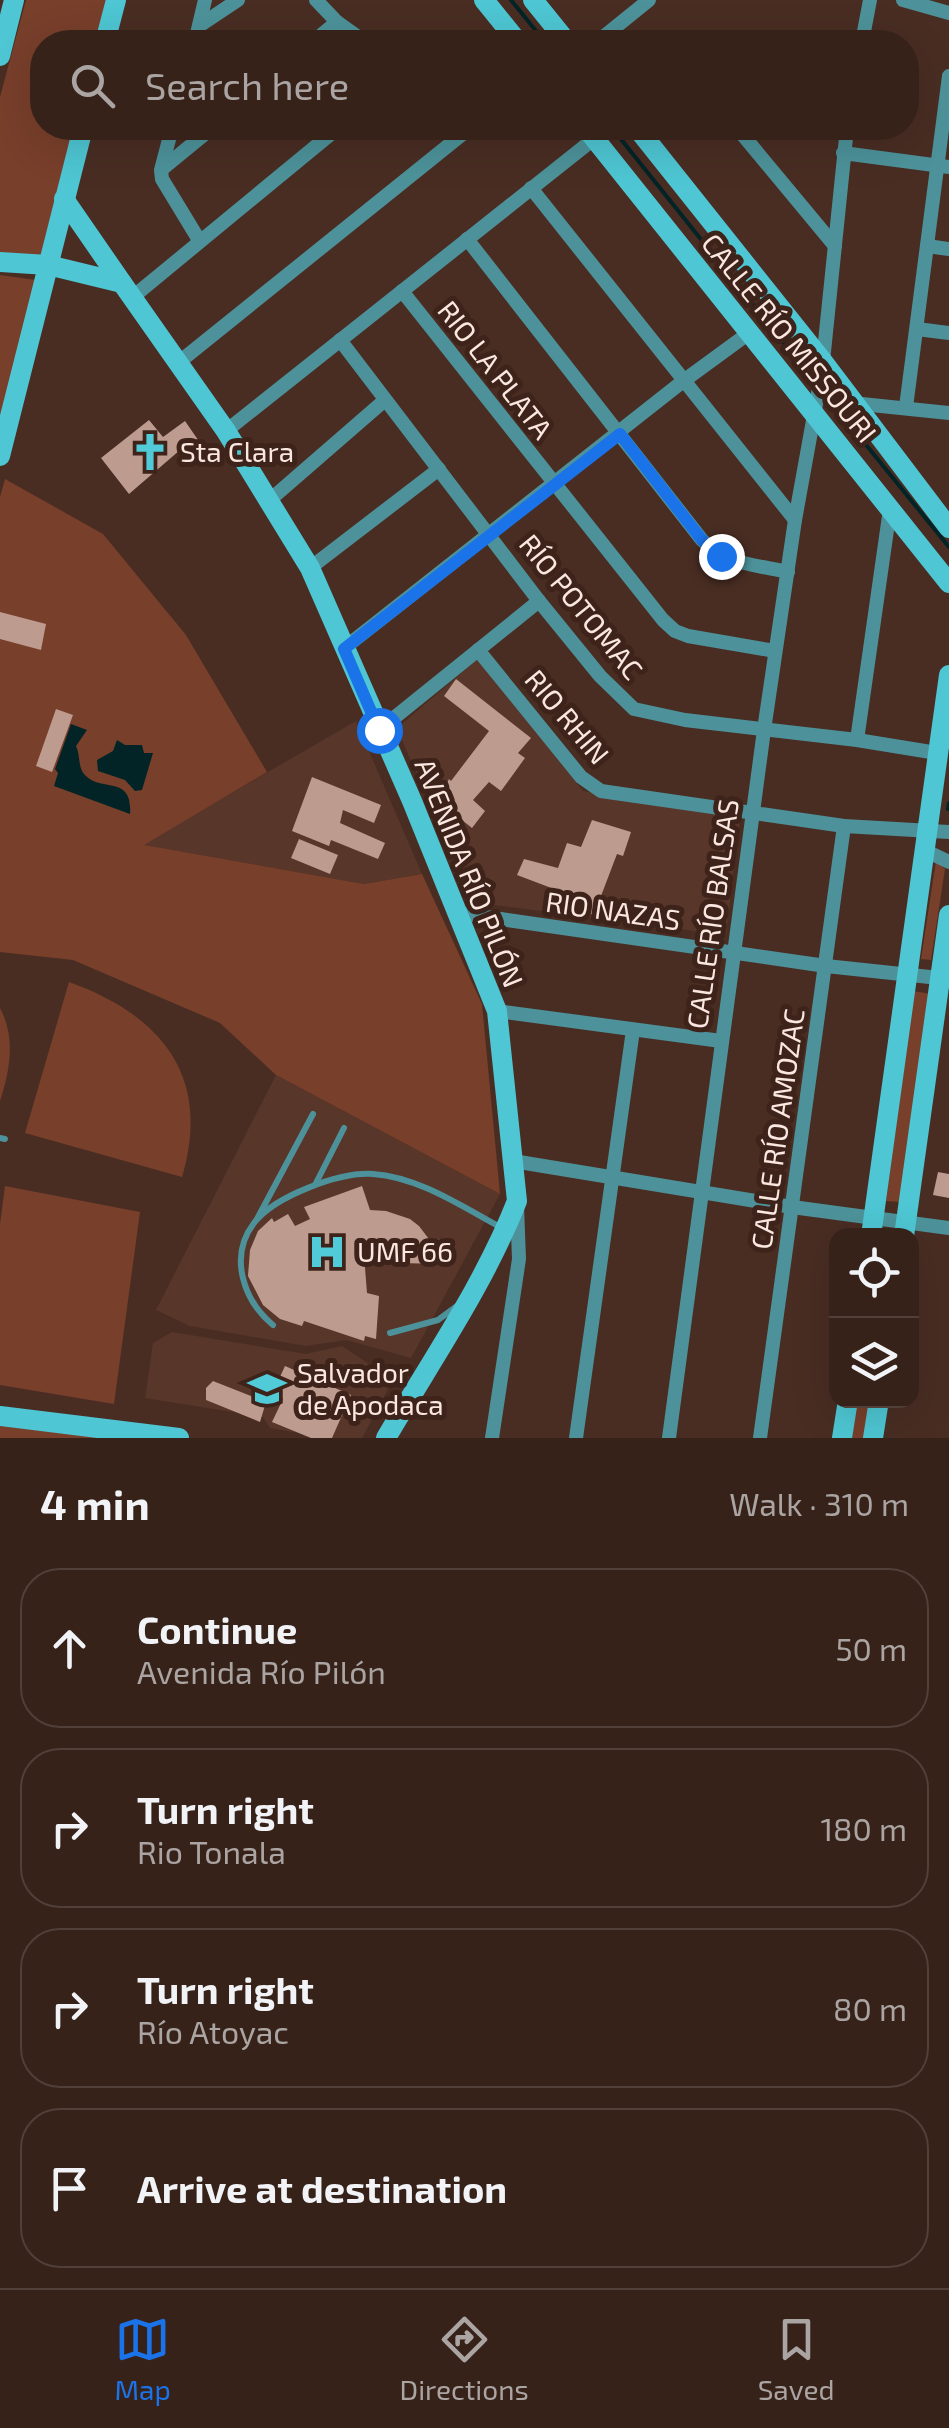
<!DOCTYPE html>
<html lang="en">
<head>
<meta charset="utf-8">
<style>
  body { margin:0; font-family:"Exo 2",sans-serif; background:#422f27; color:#f1f3f6 }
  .controls { position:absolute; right:30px; bottom:30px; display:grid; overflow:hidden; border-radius:20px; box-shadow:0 10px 40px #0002 }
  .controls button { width:90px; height:90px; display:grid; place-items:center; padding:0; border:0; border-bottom:2px solid #513f39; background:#37221a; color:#f1f3f6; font:50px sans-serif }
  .stop { position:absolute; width:30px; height:30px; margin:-22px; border:8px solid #1a73e8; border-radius:50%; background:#fff }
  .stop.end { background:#1a73e8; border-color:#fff; box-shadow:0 2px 10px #0008 }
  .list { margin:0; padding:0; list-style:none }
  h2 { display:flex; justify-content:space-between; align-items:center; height:130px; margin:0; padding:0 40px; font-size:42px }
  h2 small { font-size:32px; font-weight:400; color:#aaa4a2 }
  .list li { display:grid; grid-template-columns:65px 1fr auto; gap:30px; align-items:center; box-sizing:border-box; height:160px; margin:0 20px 20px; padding:0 20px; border:2px solid #513f39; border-radius:40px }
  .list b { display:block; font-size:38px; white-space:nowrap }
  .list p { margin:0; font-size:32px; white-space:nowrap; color:#aaa4a2 }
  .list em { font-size:32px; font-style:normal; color:#aaa4a2 }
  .icon { flex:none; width:55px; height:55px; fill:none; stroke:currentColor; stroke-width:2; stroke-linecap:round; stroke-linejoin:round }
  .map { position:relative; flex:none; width:949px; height:1438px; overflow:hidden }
  .search { position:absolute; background:#37221a; box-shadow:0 10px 40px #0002; left:30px; right:30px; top:30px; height:110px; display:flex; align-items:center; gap:25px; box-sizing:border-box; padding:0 35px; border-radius:40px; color:#aaa4a2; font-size:38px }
  .sheet { height:850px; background:#37221a }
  nav { display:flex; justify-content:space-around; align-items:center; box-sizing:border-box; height:140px; border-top:2px solid #513f39; background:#37221a; font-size:28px; color:#aaa4a2 }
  nav a { display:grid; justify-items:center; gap:5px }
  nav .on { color:#1a73e8 }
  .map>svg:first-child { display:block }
</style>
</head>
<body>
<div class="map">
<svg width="949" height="1438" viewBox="0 0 949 1438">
  <rect width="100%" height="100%" fill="#492d23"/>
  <g fill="#58362a">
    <polygon points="478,659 583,791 740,818 726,935 471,902 397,728"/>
    <polygon points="356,721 422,874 364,884 142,845"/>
    <polygon points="276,1075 500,1194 411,1358 346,1340 306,1346 190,1326 156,1310"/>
    <polygon points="172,1332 306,1354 342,1346 393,1380 362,1438 328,1438 270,1428 263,1417 145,1398 153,1343"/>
  </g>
  <g fill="#783f2b">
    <polygon points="26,0 111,0 100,42 42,42 42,128 79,128 41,258 0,252 0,97"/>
    <polygon points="0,275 36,280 0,442"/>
    <polygon points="5,479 103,534 186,635 267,772 144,845 364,884 422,874 482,1004 500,1194 276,1075 220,1023 73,960 0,952 0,497"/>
    <polygon points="936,861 945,869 931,960 921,959"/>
    <path d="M69,982C161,1015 212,1076 182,1177L25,1133Z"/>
    <polygon points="913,991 931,994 901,1202 886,1201"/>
    <path d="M0,1008C16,1038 10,1070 0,1101Z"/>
    <polygon points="5,1186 140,1212 114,1404 0,1385 0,1224"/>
    <polygon points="857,1401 869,1401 864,1438 852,1438"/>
    <polygon points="0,1424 106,1438 0,1438"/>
  </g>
  <g fill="#022427">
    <path d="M71,724L87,730L76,746C81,756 77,768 86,776C102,792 133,775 130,814L54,786L58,773L55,769Z"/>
    <polygon points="117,740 125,745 142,745 144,753 153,753 142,790 135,791 125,780 98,771 97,760 113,751"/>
  </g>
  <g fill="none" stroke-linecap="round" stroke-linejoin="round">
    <g stroke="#022427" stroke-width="4">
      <polyline points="511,0 545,42"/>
      <polyline points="612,128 815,382"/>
      <polyline points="824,393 949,547"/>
      <polyline points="948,809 949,803"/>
    </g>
  </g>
  <g fill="#be9b8f">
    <polygon points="149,420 163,437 185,421 205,450 196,456 187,444 129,494 101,458"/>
    <polygon points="0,612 46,624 41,650 0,639"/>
    <polygon points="456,679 531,738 518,753 525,758 501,791 489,782 473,800 485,811 472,828 438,801 449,779 451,781 489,731 444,696"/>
    <polygon points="56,709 73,715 52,772 36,766"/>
    <polygon points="312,777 381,805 374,823 343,810 340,823 385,843 378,859 331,840 329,846 292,831"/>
    <polygon points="592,820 631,832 623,856 617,854 601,896 597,916 560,905 563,899 553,895 554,889 517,875 524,859 558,868 567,843 581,847"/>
    <polygon points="299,839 338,855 330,874 291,858"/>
    <polygon points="938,1172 949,1174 949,1198 933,1195"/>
    <polygon points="362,1186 370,1210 386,1211 410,1219 419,1226 432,1243 440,1239 432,1247 436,1261 441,1264 400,1263 396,1248 386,1242 364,1255 367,1293 379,1296 376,1339 365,1336 364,1341 304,1321 302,1326 280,1319 263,1305 248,1276 250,1250 258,1231 272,1218 274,1222 288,1214 295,1226 310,1219 304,1207"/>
    <polygon points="285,1366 351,1395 332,1438 311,1438 272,1422 283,1399 277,1397 274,1401 256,1392 259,1386 273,1392"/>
    <polygon points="213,1381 266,1402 260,1422 206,1400 206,1388"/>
  </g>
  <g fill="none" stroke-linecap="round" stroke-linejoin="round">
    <g stroke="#4d929a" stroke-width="6">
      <polyline points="0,1138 5,1139"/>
      <polyline points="315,1185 344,1128"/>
      <polyline points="257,1219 313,1114"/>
      <path d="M273,1325C244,1301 228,1257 254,1223C275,1196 339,1172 373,1174C418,1177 461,1206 500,1227"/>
      <polyline points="390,1333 438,1320 457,1306"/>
    </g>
    <g stroke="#4d929a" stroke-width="14">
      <polyline points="316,0 337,22 365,42"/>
      <polyline points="903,0 949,13"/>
      <polyline points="199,26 238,0"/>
      <polyline points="195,42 205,0"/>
      <polyline points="313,42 337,22"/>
      <polyline points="597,42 649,0"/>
      <polyline points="862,42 870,0"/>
      <polyline points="172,128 161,170 162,179 199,240"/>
      <polyline points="737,128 835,246"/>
      <polyline points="843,153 949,167"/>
      <polyline points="162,169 212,128"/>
      <polyline points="531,188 795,520"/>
      <path d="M467,239L702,540C725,564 756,565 788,572"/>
      <polyline points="927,246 949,249"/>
      <polyline points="402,291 663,620 675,631 688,636 775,651"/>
      <polyline points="134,296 338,128"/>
      <polyline points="917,329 949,333"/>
      <polyline points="340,340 539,601 600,676 634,709 685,720 857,740 937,753"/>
      <polyline points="178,363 470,128"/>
      <polyline points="852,403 949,413"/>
      <polyline points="906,407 949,76"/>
      <polyline points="226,431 595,138"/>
      <polyline points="271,499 385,400"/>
      <polyline points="310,568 439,469"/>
      <polyline points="343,649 682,382 749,333"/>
      <polyline points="478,650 581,777 601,791 844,826 949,832"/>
      <polyline points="379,730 539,601"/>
      <polyline points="857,740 890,509"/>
      <polyline points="926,851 949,862"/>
      <polyline points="459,913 826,966 939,978"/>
      <polyline points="497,1011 721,1041"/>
      <polyline points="513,1161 792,1207 949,1228"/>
      <polyline points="492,1438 519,1259 517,1206"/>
      <polyline points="576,1438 633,1030"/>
      <polyline points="669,1438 764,730 795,520 822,371 847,128"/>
      <polyline points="760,1438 844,826"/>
    </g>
    <g stroke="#4ec6d3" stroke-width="20">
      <polyline points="484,0 518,42"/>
      <polyline points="533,0 567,42"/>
      <polyline points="105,42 116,0"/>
      <polyline points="0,56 14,0"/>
      <polyline points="586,128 949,583"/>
      <polyline points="637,128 821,359 949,528"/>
      <polyline points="64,199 122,283"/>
      <path d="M0,262L48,265L122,283L226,431L310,568L412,801L497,1011L517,1201C484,1285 431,1361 386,1438"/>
      <polyline points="0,456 83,128"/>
      <polyline points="871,1236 949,675"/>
      <polyline points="904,1236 949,915"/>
      <polyline points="0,1416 179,1438"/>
      <polyline points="842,1438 848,1400"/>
      <polyline points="873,1438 879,1400"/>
    </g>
  </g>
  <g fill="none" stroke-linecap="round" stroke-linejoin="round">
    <polyline stroke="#1a73e8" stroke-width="12" points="379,730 344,649 620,434 702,540 721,556"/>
  </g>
  <defs>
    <g id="church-bare" transform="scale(3)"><path d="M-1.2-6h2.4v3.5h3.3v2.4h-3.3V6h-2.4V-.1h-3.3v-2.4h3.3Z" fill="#52cbd8" stroke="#3e231a" stroke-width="2.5" paint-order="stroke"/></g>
    <g id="hospital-bare" transform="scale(3)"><path d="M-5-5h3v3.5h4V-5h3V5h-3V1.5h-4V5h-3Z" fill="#52cbd8" stroke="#3e231a" stroke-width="2.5" paint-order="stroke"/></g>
    <g id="school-bare" transform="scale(3)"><path d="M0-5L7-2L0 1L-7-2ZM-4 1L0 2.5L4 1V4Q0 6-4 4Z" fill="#52cbd8" stroke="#3e231a" stroke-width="2.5" paint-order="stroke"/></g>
  </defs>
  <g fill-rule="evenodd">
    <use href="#church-bare" x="150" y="452"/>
    <use href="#hospital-bare" x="327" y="1252"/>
    <use href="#school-bare" x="267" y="1389"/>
  </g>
  <g text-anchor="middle" stroke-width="10" stroke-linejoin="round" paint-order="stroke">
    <g font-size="28" fill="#fae7e0" stroke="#3e231a">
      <text transform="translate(789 338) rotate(51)" y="10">CALLE RÍO MISSOURI</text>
      <text transform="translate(495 370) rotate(52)" y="10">RIO LA PLATA</text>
      <text transform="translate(581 607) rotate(51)" y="10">RÍO POTOMAC</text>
      <text transform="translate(567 717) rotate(50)" y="10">RIO RHIN</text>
      <text transform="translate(469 873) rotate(68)" y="10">AVENIDA RÍO PILÓN</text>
      <text transform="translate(613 911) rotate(8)" y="10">RIO NAZAS</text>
      <text transform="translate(713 914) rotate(-82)" y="10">CALLE RÍO BALSAS</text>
      <text transform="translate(778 1129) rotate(-82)" y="10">CALLE RÍO AMOZAC</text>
    </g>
    <g font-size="28" fill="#fae7e0" stroke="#3e231a" text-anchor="start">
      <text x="180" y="462">Sta Clara</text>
      <text x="357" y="1262">UMF 66</text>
      <text x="297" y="1383">Salvador<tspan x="297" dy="32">de Apodaca</tspan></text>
    </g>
  </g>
</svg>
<div class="controls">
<button><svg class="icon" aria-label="locate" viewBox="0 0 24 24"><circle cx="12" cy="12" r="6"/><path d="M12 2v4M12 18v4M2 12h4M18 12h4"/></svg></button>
<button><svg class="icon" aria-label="layers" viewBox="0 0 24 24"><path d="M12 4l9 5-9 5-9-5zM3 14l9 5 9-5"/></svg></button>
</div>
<div class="stop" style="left:379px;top:730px"></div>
<div class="stop end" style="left:721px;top:556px"></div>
<div class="search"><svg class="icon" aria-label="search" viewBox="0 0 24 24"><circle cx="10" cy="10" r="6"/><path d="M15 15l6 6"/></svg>Search here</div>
</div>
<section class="sheet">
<h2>4 min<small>Walk · 310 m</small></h2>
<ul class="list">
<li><svg class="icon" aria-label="ahead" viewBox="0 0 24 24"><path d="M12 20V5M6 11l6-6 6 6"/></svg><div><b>Continue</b><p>Avenida Río Pilón</p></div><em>50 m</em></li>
<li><svg class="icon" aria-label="right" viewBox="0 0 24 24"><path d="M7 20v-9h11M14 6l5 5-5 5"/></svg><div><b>Turn right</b><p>Rio Tonala</p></div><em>180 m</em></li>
<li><svg class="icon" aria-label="right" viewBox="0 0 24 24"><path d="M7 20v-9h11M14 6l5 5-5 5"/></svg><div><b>Turn right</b><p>Río Atoyac</p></div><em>80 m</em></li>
<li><svg class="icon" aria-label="arrive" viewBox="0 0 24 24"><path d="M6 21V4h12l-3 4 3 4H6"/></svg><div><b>Arrive at destination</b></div></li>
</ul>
</section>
<nav>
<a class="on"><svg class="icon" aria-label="map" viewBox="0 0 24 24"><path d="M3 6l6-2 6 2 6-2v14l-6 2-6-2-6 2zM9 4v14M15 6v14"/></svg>Map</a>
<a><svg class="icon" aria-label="directions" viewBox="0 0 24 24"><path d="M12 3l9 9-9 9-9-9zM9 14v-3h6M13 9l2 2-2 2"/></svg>Directions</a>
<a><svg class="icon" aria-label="saved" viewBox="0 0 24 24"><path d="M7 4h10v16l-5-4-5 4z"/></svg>Saved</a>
</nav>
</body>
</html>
